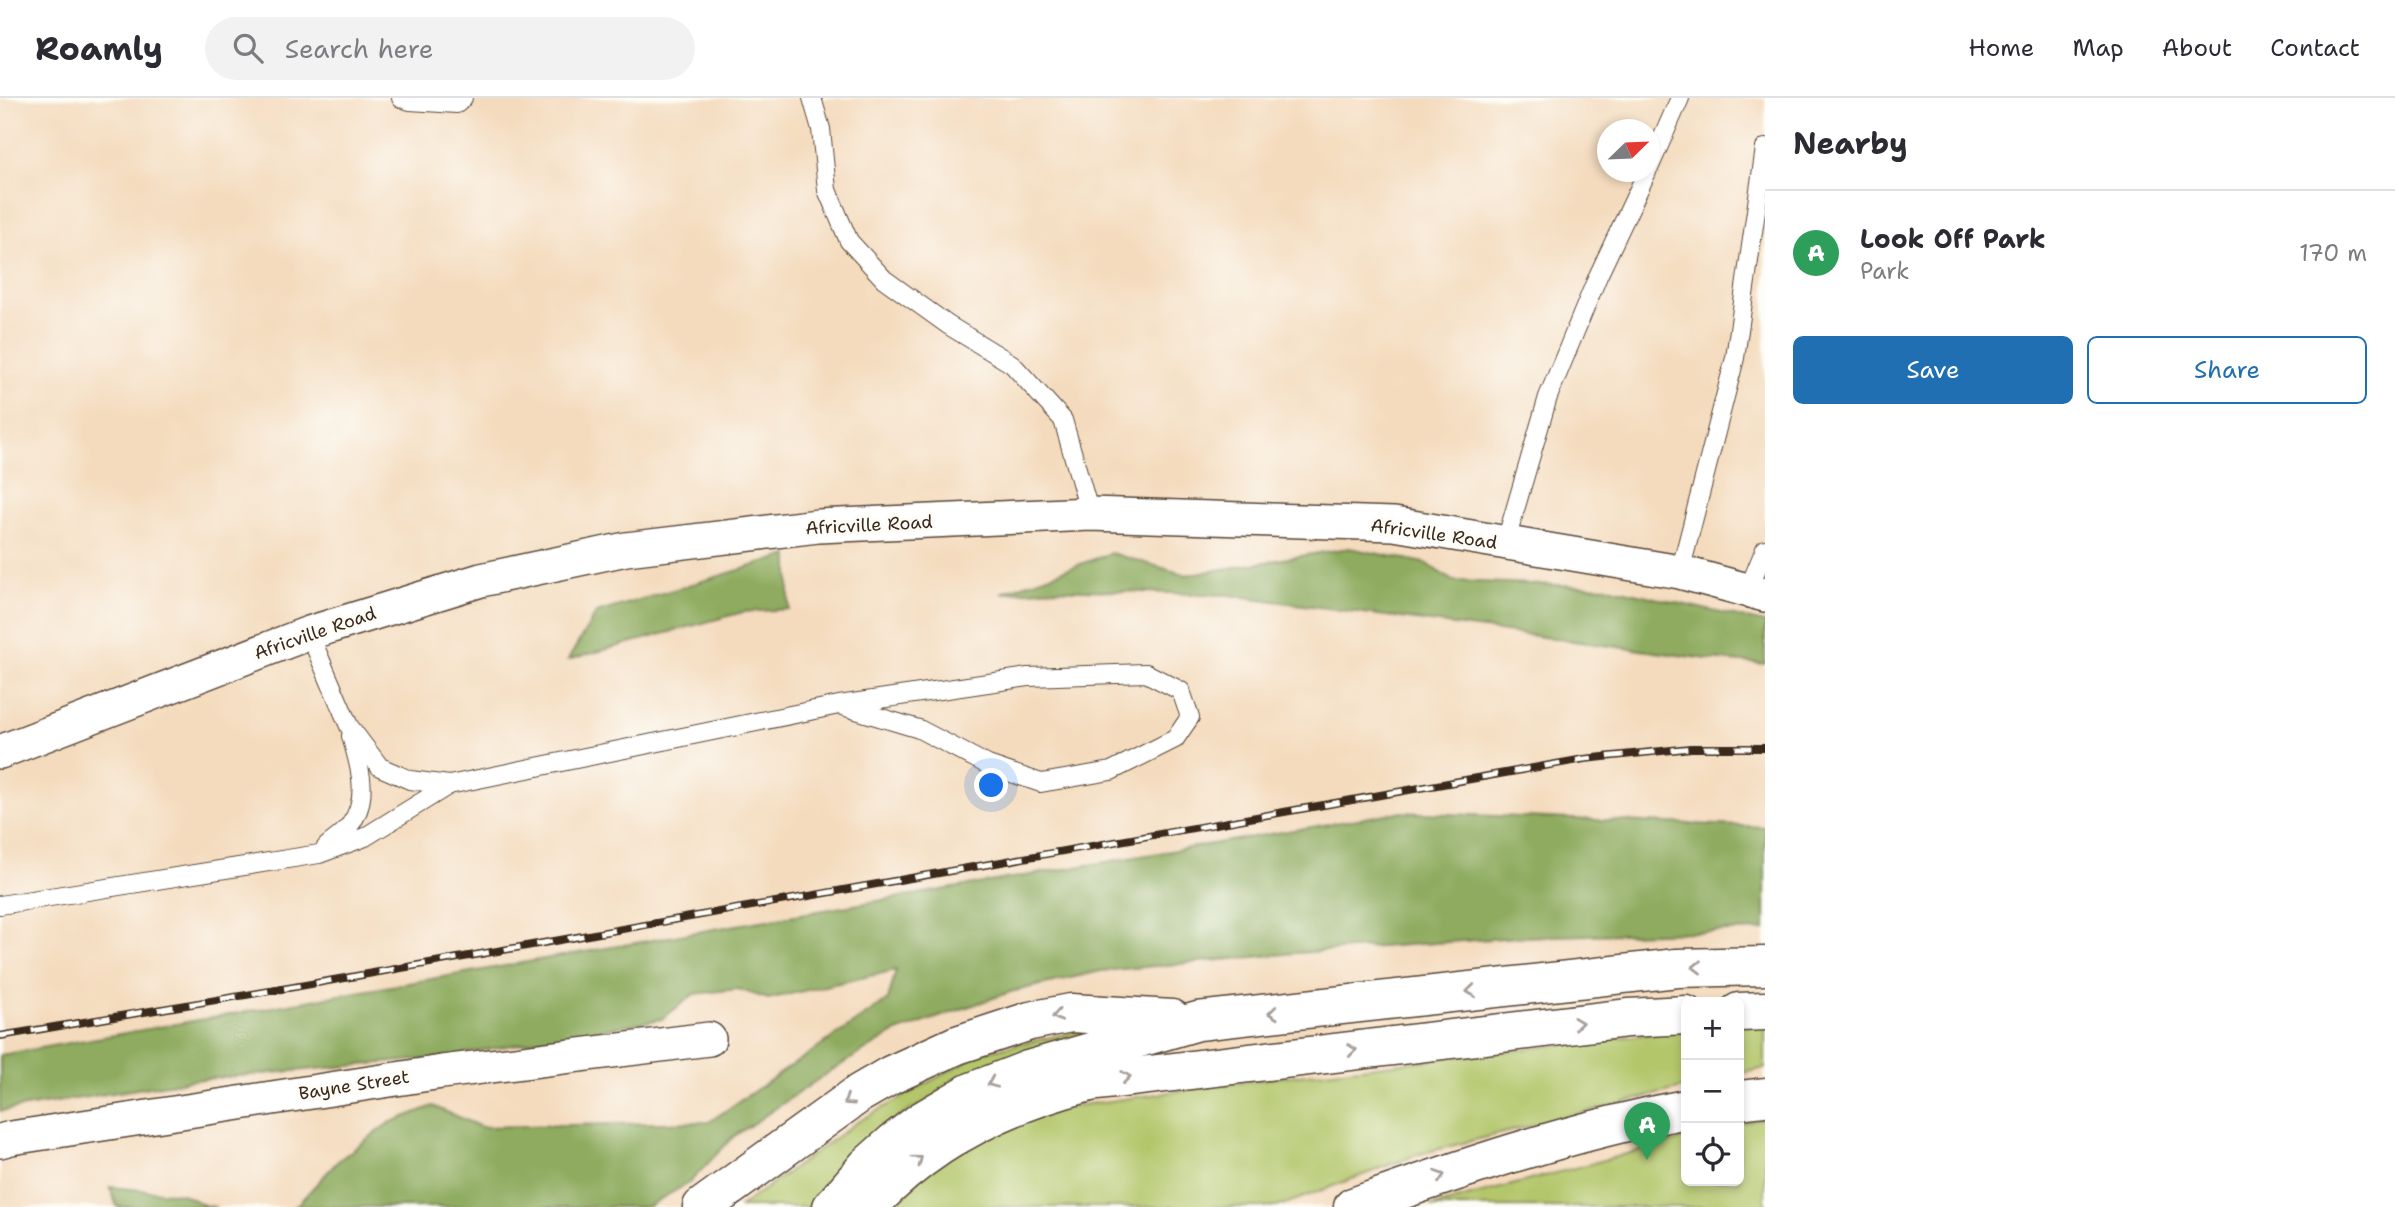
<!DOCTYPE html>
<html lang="en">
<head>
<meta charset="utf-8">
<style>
  body { margin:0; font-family:"Shantell Sans",sans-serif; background:#f2f2f3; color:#2b2b33 }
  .controls { position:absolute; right:21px; bottom:21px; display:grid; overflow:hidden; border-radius:10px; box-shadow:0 4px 10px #0003 }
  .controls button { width:63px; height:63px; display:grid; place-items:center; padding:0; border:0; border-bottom:2px solid #e1e1e2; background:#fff; color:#2b2b33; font:35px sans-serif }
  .compass { position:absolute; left:1597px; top:21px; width:63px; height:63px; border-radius:50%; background:#fff; box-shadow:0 4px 10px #0003; rotate:67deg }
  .you { position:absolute; left:992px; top:688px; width:24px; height:24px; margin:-18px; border:5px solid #fff; border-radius:50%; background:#1a73e8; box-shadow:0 0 0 10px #1a73e833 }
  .badge { display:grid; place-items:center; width:46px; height:46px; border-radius:50%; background:#1f6fb2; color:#fff; font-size:23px; font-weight:700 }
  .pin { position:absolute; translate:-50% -58px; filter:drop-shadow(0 2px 4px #0008) }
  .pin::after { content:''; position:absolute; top:37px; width:24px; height:21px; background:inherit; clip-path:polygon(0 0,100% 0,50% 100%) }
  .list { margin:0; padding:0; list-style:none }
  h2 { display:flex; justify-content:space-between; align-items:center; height:91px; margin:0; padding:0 28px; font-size:30px }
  h2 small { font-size:23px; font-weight:400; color:#7c7c81 }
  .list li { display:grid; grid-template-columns:46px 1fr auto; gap:21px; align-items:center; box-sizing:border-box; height:126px; padding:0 28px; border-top:2px solid #e1e1e2 }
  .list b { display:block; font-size:26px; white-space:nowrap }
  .list p { margin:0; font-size:23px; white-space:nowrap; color:#7c7c81 }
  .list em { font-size:23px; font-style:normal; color:#7c7c81 }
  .actions { display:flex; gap:14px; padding:21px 28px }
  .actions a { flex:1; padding:16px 0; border:2px solid #1f6fb2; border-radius:10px; text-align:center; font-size:24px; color:#1f6fb2 }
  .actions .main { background:#1f6fb2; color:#fff }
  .icon { flex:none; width:38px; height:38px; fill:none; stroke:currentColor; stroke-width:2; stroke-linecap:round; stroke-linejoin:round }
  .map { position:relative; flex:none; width:1765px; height:1109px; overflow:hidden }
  header { display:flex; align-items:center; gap:42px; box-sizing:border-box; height:98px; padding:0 35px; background:#fff; border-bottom:2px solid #e1e1e2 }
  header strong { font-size:33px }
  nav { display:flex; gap:38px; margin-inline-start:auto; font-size:24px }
  .search { width:490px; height:63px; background:#f2f2f3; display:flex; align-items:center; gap:18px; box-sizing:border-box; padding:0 24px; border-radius:38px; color:#7c7c81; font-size:26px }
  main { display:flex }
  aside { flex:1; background:#fff }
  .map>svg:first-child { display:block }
</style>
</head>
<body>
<header>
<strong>Roamly</strong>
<div class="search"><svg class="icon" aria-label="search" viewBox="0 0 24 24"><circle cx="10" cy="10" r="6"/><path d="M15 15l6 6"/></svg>Search here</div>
<nav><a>Home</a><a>Map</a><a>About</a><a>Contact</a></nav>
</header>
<main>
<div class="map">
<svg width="1765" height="1109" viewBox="0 0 1765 1109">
  <rect width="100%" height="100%" fill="#fdfcf7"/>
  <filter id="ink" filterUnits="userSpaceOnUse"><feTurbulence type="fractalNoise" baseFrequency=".0143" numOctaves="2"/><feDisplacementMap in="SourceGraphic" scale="14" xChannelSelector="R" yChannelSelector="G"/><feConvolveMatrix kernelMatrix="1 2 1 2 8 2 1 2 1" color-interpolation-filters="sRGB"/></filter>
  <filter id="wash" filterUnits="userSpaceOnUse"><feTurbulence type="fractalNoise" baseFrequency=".00686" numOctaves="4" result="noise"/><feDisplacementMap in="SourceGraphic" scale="28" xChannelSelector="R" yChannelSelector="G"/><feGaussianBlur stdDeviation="1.57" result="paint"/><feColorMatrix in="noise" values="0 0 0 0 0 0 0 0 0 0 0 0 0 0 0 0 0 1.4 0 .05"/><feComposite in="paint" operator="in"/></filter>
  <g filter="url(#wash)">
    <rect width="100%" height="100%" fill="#f4dbbe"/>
    <g fill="#b3c66a" stroke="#777844" stroke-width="2">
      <polygon points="1135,921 987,968 875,1033 808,1109 740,1109 856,1025 983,954"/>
      <polygon points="1739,927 1765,927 1765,970 1739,976"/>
      <polygon points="1686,932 1686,989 1419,1056 1277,1109 893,1109 936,1058 1061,1010 1256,982"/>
      <polygon points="1765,1019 1765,1109 1430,1109 1686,1040 1686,1083 1739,1083 1739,1026"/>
    </g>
    <g fill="#8eab5e" stroke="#646a3e" stroke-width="2">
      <polygon points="1349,450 1425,465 1453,483 1608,489 1765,525 1765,566 1708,561 1229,497 1054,491 1001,495 1111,455 1187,477"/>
      <polygon points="789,457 789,511 743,514 568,562 596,515"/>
      <polygon points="1399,714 1765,729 1765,832 1518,839 1296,855 1101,873 1010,894 894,935 829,974 733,1039 690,1084 647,1109 295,1109 338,1063 389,1025 433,1008 481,1029 709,1024 888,902 896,872 768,901 738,891 694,896 662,921 438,960 193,982 0,1013 0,957 760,823"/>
      <polygon points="110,1089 182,1096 206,1108 216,1109 117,1109"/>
    </g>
  </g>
  <g filter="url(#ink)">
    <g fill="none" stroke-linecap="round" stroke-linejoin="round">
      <g stroke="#574536" stroke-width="20">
        <g id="lane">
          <polyline points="401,0 410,3 457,6 463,0"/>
          <polyline points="812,0 821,31 827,92 849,143 884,181 948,227 1012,266 1063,322 1090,416"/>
          <polyline points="1650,68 1680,0"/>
          <polyline points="1505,446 1548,299 1598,178 1647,74"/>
          <polyline points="1680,474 1735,260 1765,50"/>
          <polyline points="1748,492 1765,451"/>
          <polyline points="309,535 349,628 380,669 410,682 449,687 839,607 1028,579 1146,575 1181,593 1190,619 1175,641 1111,673 1041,685 988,667 919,631 839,607"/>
          <path d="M326,749C334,742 344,736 350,727C370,701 360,668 351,638"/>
          <polyline points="0,807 319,756 365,739 449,687"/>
        </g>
      </g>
      <g stroke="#574536" stroke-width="36">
        <g id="street">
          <polyline points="0,654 309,535 481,482 626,451 818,428 1090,416 1394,426 1680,474 1765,497"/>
          <polyline points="0,1043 11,1040 442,974 709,941"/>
        </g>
      </g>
      <g stroke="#574536" stroke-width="41">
        <g id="highway">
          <polyline points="1739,914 1765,913"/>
          <polyline points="1739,1002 1765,999"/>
          <polyline points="702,1109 860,995 891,977 957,947 1030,923 1071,915 1172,921"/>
          <polyline points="832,1109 867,1068 894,1044 920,1024 971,994 1028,972 1198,923 1677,870 1765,868"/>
          <path d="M868,1109C929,1043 1004,1005 1090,984L1628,920L1686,917"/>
          <path d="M1353,1109C1462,1070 1572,1033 1686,1011"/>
        </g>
      </g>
      <use href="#lane" stroke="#fff" stroke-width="18"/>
      <use href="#street" stroke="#fff" stroke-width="33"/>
      <use href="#highway" stroke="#fff" stroke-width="38"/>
      <g stroke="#3b2a1e" stroke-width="8">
        <polyline id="rail" points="0,938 294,889 1584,661 1691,650 1765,650"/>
      </g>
      <use href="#rail" stroke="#fdfcf7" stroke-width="5" stroke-dasharray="16" stroke-linecap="butt"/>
    </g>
    <defs><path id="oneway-chevron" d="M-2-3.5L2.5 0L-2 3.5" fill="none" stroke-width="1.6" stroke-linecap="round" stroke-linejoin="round" transform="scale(1.75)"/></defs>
    <g stroke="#a79f9a">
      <use href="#oneway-chevron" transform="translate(1697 869) rotate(179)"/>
      <use href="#oneway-chevron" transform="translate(1471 893) rotate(174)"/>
      <use href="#oneway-chevron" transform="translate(1273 915) rotate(174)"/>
      <use href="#oneway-chevron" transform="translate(1057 918) rotate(168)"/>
      <use href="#oneway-chevron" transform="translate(1578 925) rotate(-7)"/>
      <use href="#oneway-chevron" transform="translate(1352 952) rotate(-7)"/>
      <use href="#oneway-chevron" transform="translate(1126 979) rotate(-8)"/>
      <use href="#oneway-chevron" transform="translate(992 985) rotate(157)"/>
      <use href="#oneway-chevron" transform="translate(848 1003) rotate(146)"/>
      <use href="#oneway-chevron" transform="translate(918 1062) rotate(-37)"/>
      <use href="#oneway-chevron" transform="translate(1440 1078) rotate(-18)"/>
    </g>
  </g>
  <g text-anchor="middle" stroke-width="7" stroke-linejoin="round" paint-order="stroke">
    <g font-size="18" fill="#3b2a1e" stroke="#fdfcf7">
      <text transform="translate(869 427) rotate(-3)" y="6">Africville Road</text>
      <text transform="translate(1434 436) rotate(8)" y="6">Africville Road</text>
      <text transform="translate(315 535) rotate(-19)" y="6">Africville Road</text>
      <text transform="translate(354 987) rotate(-9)" y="6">Bayne Street</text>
    </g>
  </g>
</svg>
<div class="controls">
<button>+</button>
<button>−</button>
<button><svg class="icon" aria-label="locate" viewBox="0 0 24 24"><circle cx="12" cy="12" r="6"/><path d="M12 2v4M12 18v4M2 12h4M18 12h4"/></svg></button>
</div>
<svg class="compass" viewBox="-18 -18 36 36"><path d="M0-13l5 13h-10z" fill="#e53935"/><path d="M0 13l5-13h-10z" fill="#7c7c81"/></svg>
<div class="you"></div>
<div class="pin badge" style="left:1647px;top:1062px;background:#2e9e5b">A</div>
</div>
<aside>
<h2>Nearby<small></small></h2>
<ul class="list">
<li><span class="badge" style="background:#2e9e5b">A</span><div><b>Look Off Park</b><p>Park</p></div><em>170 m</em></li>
</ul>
<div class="actions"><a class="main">Save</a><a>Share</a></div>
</aside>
</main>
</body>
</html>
